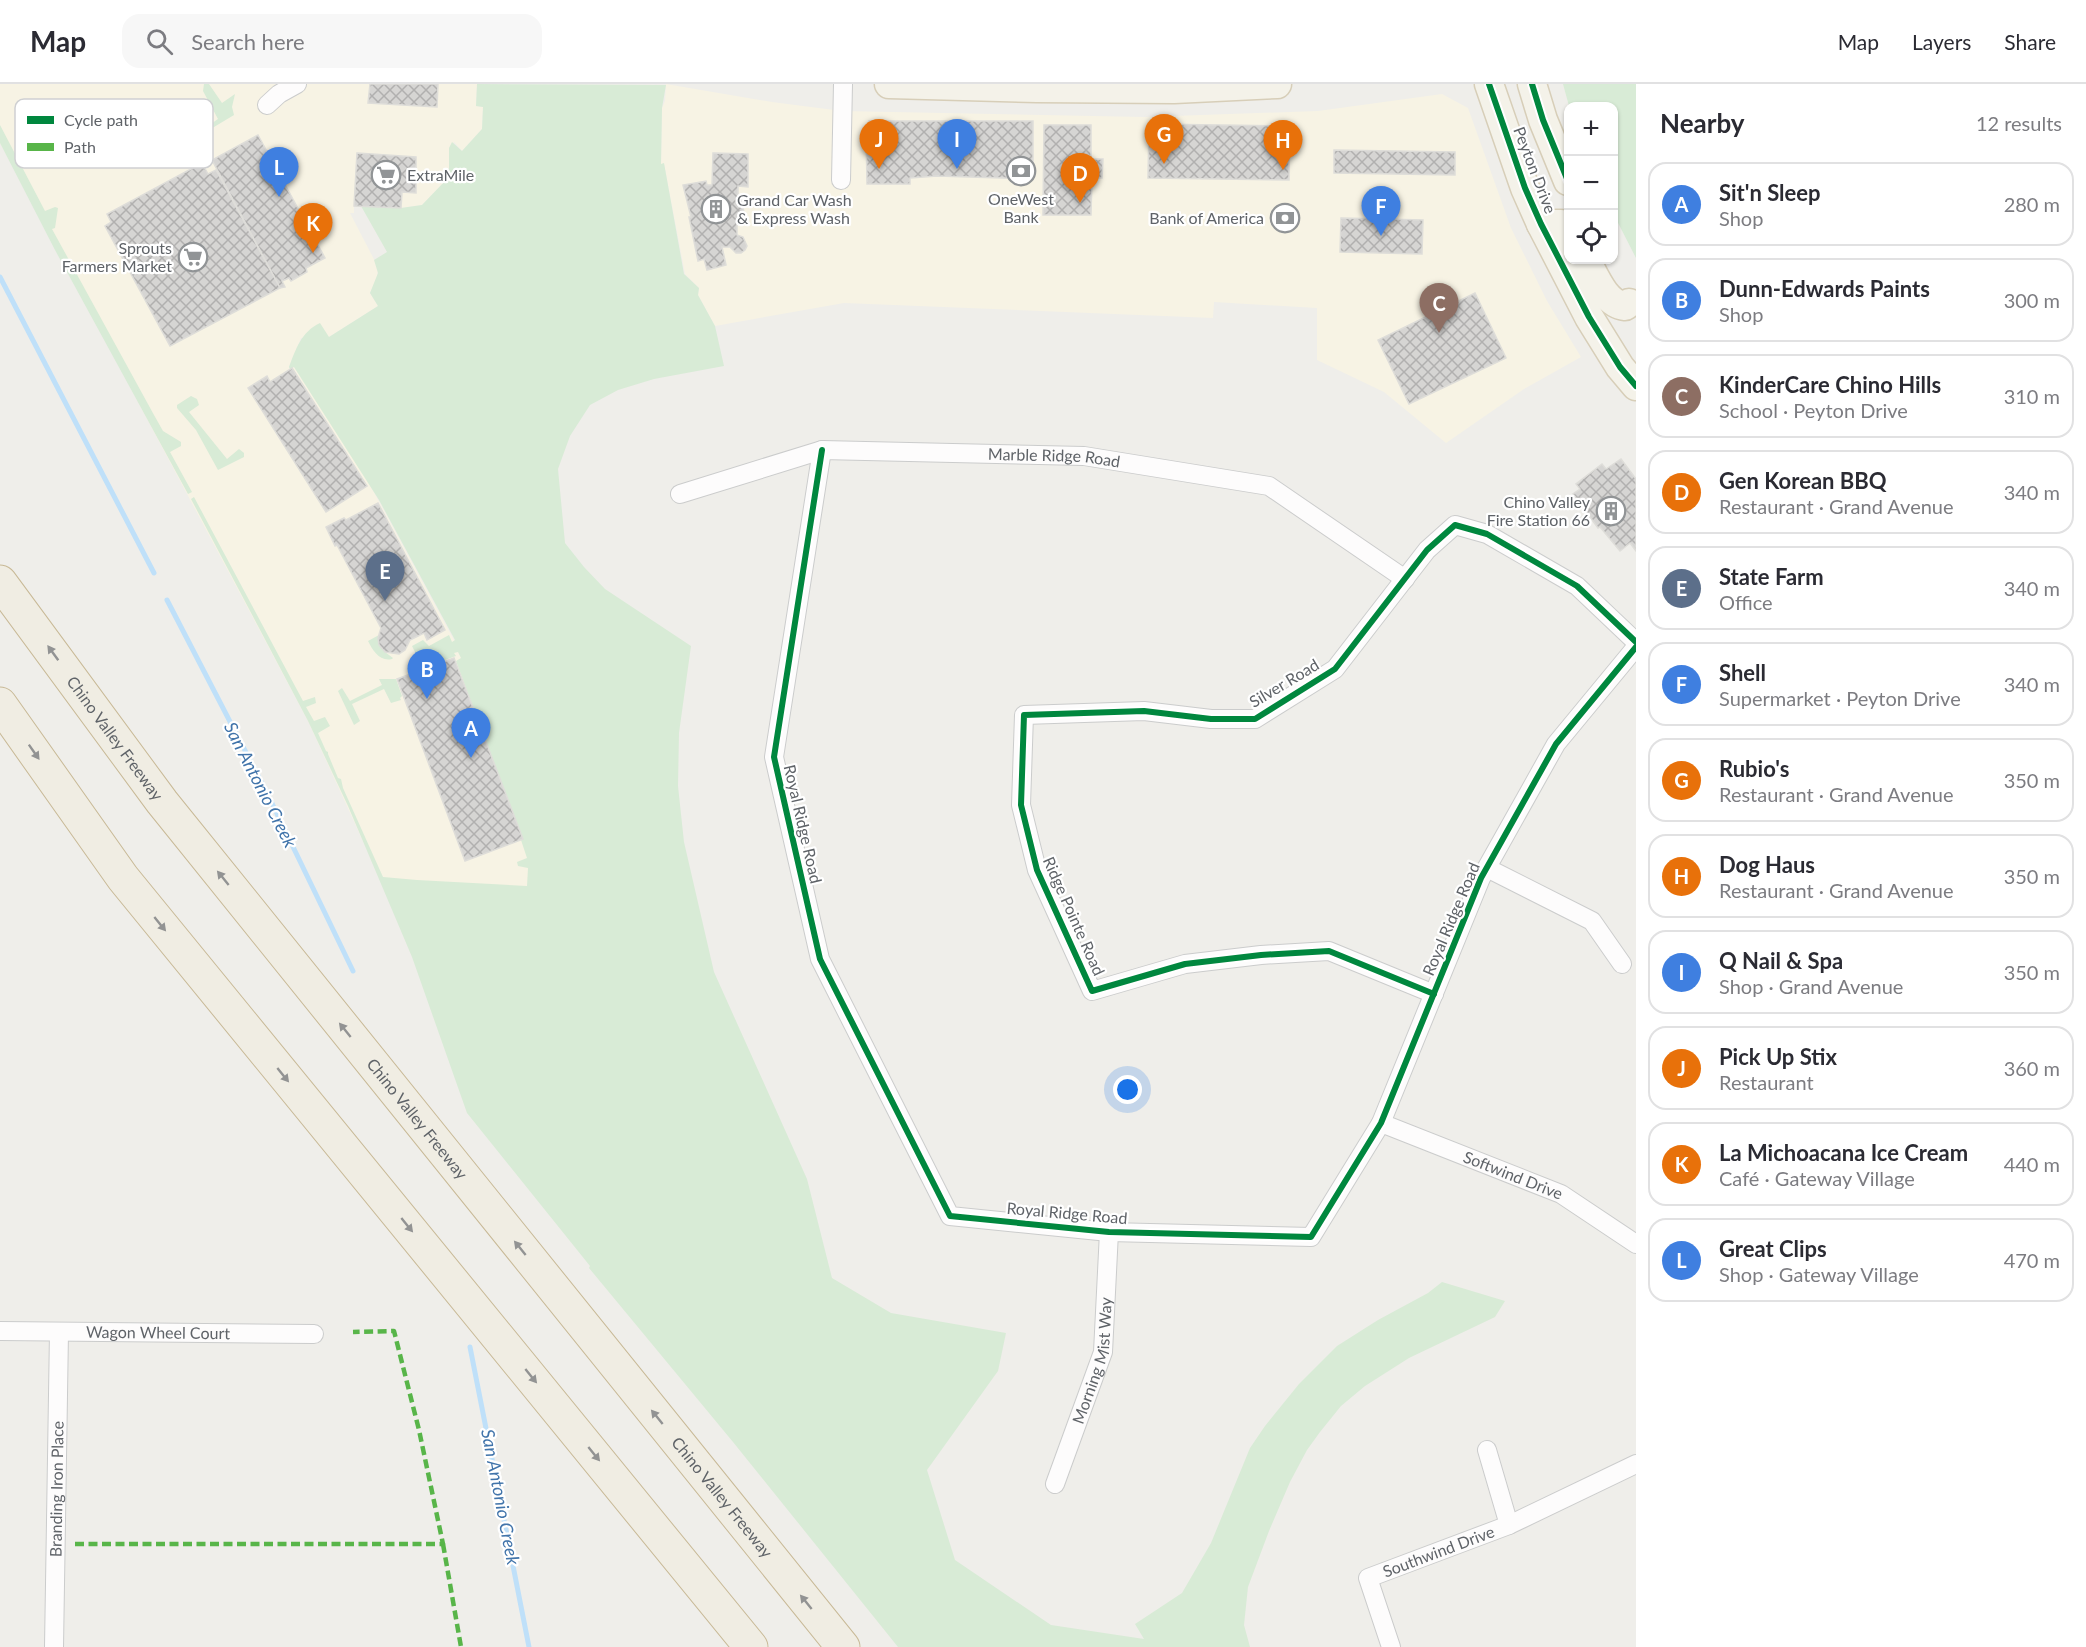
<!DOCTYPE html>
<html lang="en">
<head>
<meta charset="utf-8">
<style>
  body { margin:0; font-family:Lato,sans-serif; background:#f7f7f7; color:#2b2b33 }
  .controls { position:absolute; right:18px; top:18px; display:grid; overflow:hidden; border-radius:12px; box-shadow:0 2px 4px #0004 }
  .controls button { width:54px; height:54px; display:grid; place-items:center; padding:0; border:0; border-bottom:2px solid #e1e1e2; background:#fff; color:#2b2b33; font:30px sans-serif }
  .you { position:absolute; left:1128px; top:1006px; width:21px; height:21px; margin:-15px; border:4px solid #fff; border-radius:50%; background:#1a73e8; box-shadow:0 0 0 9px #1a73e833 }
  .badge { display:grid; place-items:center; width:39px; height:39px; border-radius:50%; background:#db2777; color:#fff; font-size:20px; font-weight:700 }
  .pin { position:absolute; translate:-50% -50px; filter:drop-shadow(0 2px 3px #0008) }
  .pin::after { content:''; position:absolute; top:32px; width:21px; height:18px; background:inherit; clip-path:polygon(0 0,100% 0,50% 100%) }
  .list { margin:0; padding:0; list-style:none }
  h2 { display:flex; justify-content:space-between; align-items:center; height:78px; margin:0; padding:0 24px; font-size:26px }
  h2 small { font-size:20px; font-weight:400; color:#7c7c81 }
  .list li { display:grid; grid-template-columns:39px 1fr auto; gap:18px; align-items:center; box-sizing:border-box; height:84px; margin:0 12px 12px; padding:0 12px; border:2px solid #e1e1e2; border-radius:18px }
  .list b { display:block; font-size:22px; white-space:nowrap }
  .list p { margin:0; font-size:20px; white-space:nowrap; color:#7c7c81 }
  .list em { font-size:20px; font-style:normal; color:#7c7c81 }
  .icon { flex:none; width:33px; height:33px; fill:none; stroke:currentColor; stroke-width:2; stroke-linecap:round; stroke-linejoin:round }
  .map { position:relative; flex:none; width:1636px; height:1563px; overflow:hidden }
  header { display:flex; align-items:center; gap:36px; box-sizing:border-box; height:84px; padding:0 30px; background:#fff; border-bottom:2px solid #e1e1e2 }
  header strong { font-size:28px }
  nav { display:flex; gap:33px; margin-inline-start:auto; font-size:21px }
  .search { width:420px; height:54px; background:#f7f7f7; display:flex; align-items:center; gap:15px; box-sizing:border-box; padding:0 21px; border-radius:18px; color:#7c7c81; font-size:22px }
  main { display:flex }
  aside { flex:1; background:#fff }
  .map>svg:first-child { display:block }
</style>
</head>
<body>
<header>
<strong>Map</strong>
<div class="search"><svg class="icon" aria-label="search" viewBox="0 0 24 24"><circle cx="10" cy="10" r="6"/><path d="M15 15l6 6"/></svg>Search here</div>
<nav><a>Map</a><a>Layers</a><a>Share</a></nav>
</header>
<main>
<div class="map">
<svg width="1636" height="1563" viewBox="0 0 1636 1563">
  <defs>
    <pattern id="building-cross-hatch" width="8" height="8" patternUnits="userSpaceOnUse" patternTransform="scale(1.5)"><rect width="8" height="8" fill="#d6d5d3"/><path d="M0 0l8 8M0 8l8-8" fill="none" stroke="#b1b0af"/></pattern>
  </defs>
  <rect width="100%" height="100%" fill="#efeeea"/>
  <g fill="#f7f3e4">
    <polygon points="0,0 477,0 476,22 483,23 482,45 462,67 454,58 449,64 449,84 445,97 422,121 401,124 354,122 354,129 350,129 378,183 377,195 370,209 378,222 329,253 301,254 289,283 290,285 294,283 370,401 461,569 531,763 545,815 384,803 308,637 0,59"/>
    <polygon points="666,0 772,18 842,27 1144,33 1318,27 1442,10 1468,24 1511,144 1547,217 1581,273 1524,305 1446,359 1384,308 1317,276 1317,224 1214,218 1213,234 844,219 715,242 698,211 699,204 685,190 664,80 661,81 662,24 665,17"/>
  </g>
  <g fill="#d8ebd6">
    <polygon points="204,0 209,0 222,19 235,10 232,23 234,31 209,46 208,42 218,35 203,7"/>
    <path d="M477,0L666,1L662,24L661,80L664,79L684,190L699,204L698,211L715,242L724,282L654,295L618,306L590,321L570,352L558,385L565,459L584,483L605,505L691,562L679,649L678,702L684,758L714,888L807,1095L832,1194L891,1229L1006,1249L998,1287L927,1386L955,1476L1051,1541L1144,1555L1135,1540L1182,1509L1211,1459L1250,1364L1265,1342L1299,1300L1337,1262L1378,1236L1428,1209L1442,1198L1505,1217L1495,1233L1409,1274L1365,1302L1341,1322L1320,1348L1307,1366L1290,1398L1269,1447L1248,1503L1244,1541L1250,1563H898L733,1358L589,1184L590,1182L467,1029L412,873L348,722L308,637L191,415L194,413L303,617L315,613L316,619L306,623L314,637L325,633L330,642L318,649L326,667L328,668V670L338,694L341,695L343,704L383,793L417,796L527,802L528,784L518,782L517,778L527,774L521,756L522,755L456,577L461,574L458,568L454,569L456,572L423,584L412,562L423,556L429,562L449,551L452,558L455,556L379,416L294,283L290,285L289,283C296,265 301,248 320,239L329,253L378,222L370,209L378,189L374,176L387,168L361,122L401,124L422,121L445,97L449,84V64L452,58L462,67L482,45L483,23L476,22Z"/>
    <polygon points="1563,0 1636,0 1636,174 1614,131 1614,22 1569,22"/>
    <polygon points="0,41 45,127 55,123 58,124 55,144 52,145 154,331 163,347 181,358 181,362 170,368 192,408 188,410 55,166 0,59"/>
    <polygon points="191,312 197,315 199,321 189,328 227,375 239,365 244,369 244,373 218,386 196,346 177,324 177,321"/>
    <path d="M379,551L385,568L393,574L392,575C380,578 373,567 368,557Z"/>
    <polygon points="379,595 396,595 402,612 400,614 401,616 391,619 384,605 352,620 360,637 354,641 338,607 342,604 350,617 382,601"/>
  </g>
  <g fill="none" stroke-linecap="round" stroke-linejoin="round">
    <g stroke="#bfe0f9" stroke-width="5">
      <polyline points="0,193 154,489"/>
      <polyline points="167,516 267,709 353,887"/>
      <polyline points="470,1263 529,1563"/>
    </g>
  </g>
  <g fill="url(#building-cross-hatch)" stroke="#deddd9" stroke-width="1.5">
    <polygon points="370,0 438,0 437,23 368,19"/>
    <polygon points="869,37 1033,37 1033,95 937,92 910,94 910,100 867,100 866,48 869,48"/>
    <polygon points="1149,40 1289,42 1289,96 1148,94"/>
    <polygon points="1044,41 1091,41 1091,75 1103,75 1102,94 1092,94 1091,131 1043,131"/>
    <polygon points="258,51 325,174 306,184 307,188 291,197 289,194 282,197 285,203 280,204 212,76"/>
    <polygon points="1334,66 1455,68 1455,91 1334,89"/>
    <polygon points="357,69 416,73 416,109 402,108 401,124 354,122"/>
    <polygon points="713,69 748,70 748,103 738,102 738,115 742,114 744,130 742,139 737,139 737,151 743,153 747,162 745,166 741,169 736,169 730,163 722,163 726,181 707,186 704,175 698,177 689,133 691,133 683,101 706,97 707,101 712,101"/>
    <polygon points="202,79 208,90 216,86 280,204 170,262 105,142 111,138 107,130"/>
    <polygon points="1341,134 1423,136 1422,170 1340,168"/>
    <polygon points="1475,209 1506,274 1409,320 1378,256"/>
    <polygon points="292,284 367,402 326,428 248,304 267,292 270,298"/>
    <polygon points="1621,375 1636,395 1636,467 1630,459 1620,467 1600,443 1598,444 1573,410 1580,405 1576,400 1602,380 1606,385"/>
    <polygon points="378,419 445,546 427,556 424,549 410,556 405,566 399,570 385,568 379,561 378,554 381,544 337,461 335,462 326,443 344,434 346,436"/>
    <polygon points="454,574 523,755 465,777 397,595"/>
  </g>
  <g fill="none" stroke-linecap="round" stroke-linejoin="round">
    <g stroke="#cbcccc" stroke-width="20">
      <g id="street">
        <polyline points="267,21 279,10 297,0"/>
        <polyline points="841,96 843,0"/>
        <polyline points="822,366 774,673 820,875 950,1132 1109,1148 1311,1153 1381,1039 1481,794 1556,660 1636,563"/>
        <path id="s1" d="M680,410L822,366L1084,372L1269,402L1405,495"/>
        <polyline points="1487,784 1592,837 1622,880"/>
        <polyline points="1434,910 1329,867 1261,871 1185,880 1092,907 1037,786 1021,721 1024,631 1144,627 1211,635 1255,635 1335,585 1427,466 1455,441 1487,450 1577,502 1636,558"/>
        <path id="s2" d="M1381,1039L1561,1110L1636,1160"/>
        <path id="s3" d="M0,1247L314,1250"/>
        <polyline points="1487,1366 1509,1441"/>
        <path id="s4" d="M1055,1400L1103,1268L1109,1148"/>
        <path id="s5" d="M54,1563L59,1248"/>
        <path id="s6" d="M1391,1563L1368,1494L1509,1441L1636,1380"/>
      </g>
    </g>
    <g stroke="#d7ceb8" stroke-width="31">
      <g id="primary">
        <polyline points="889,0 1037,4 1174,5 1277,0"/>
        <polyline points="1489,0 1525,104 1541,140 1589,233 1620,283 1636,302"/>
        <polyline points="1532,0 1543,36 1568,97"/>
        <polyline points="1541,140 1561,140 1568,146"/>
        <path d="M1586,176C1595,192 1605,220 1625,222L1629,219"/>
      </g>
    </g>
    <g stroke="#c8b996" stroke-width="35">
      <g id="highway">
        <path id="s7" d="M0,498L162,718L843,1563"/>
        <polyline points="0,620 123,794 751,1563"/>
      </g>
    </g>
    <use href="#street" stroke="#fdfcfc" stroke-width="18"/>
    <use href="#primary" stroke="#f4f2e9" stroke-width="28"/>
    <use href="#highway" stroke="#f0ede3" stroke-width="33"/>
    <g stroke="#58b549" stroke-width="4.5" stroke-dasharray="9 4.5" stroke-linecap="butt">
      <polyline points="75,1460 443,1460 419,1346 394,1247 353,1248"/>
      <polyline points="443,1460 461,1563"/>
    </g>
    <g stroke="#fff" stroke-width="10">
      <g id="cycleway">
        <polyline points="1489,0 1525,104 1541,140 1589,233 1620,283 1636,302"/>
        <polyline points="1532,0 1543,36 1568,97"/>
        <polyline points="822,366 774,673 820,875 950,1132 1109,1148 1311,1153 1381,1039 1481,794 1556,660 1636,563"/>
        <polyline points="1434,910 1329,867 1261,871 1185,880 1092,907 1037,786 1021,721 1024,631 1144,627 1211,635 1255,635 1335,585 1427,466 1455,441 1487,450 1577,502 1636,558"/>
      </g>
    </g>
    <use href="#cycleway" stroke="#00873e" stroke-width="6"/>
  </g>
  <defs><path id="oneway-solid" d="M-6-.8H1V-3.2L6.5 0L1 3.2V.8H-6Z" transform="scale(1.5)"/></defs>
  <g fill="#929393">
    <use href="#oneway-solid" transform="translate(53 569) rotate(-126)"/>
    <use href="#oneway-solid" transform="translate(34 668) rotate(55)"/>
    <use href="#oneway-solid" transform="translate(223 794) rotate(-129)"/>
    <use href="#oneway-solid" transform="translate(160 840) rotate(51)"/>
    <use href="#oneway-solid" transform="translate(345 946) rotate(-129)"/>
    <use href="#oneway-solid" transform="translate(283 991) rotate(51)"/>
    <use href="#oneway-solid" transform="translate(407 1141) rotate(51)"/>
    <use href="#oneway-solid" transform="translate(520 1164) rotate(-129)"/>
    <use href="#oneway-solid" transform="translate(531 1292) rotate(51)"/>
    <use href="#oneway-solid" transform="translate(657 1333) rotate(-129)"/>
    <use href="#oneway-solid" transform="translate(594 1370) rotate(51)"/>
    <use href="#oneway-solid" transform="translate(806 1518) rotate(-129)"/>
  </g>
  <defs>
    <g id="bank-ring" transform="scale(1.5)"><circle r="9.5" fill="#fff" stroke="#919496" stroke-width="1.5"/><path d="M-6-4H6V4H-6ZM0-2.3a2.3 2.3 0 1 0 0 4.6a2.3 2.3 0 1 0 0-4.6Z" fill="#919496"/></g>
    <g id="supermarket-ring" transform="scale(1.5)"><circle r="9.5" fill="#fff" stroke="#919496" stroke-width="1.5"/><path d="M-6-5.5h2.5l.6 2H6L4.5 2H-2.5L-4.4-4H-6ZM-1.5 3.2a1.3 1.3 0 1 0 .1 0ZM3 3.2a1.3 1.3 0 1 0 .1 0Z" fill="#919496"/></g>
    <g id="building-ring" transform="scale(1.5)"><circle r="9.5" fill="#fff" stroke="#919496" stroke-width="1.5"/><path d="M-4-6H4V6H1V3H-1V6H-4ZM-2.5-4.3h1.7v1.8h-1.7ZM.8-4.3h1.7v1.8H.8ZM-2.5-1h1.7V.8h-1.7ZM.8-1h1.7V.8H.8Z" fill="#919496"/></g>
  </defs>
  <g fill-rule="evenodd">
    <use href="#bank-ring" x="1021" y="87"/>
    <use href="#supermarket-ring" x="386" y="91"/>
    <use href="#building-ring" x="716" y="125"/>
    <use href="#bank-ring" x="1285" y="134"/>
    <use href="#supermarket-ring" x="193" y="173"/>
    <use href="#building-ring" x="1611" y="427"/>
  </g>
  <g text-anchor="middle" stroke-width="4.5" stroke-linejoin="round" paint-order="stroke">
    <g font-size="16" fill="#5f6368" stroke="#fff">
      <text transform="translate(1535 86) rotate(69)" y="6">Peyton Drive</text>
      <text dy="6" stroke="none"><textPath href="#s1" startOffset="381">Marble Ridge Road</textPath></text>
      <text transform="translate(1284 599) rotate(-31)" y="6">Silver Road</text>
      <text dy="6" stroke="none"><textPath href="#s7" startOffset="194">Chino Valley Freeway</textPath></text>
      <text transform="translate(803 740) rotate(77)" y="6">Royal Ridge Road</text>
      <text transform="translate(1074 832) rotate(66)" y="6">Ridge Pointe Road</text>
      <text transform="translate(1451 835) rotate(-67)" y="6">Royal Ridge Road</text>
      <text dy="6" stroke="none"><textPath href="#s7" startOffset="680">Chino Valley Freeway</textPath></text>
      <text dy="6" stroke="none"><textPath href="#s2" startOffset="142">Softwind Drive</textPath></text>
      <text transform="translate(1067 1129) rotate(5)" y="6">Royal Ridge Road</text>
      <text dy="6" stroke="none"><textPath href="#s3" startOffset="158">Wagon Wheel Court</textPath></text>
      <text dy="6" stroke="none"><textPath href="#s4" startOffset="130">Morning Mist Way</textPath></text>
      <text dy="6" stroke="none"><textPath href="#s5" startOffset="158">Branding Iron Place</textPath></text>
      <text dy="6" stroke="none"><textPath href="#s7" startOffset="1166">Chino Valley Freeway</textPath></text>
      <text dy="6" stroke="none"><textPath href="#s6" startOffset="148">Southwind Drive</textPath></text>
    </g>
    <g font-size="16" fill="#5f6368" stroke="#fff" text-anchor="end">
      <text x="407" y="97" text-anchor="start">ExtraMile</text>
      <text x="1021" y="121" text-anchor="middle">OneWest<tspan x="1021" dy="18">Bank</tspan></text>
      <text x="737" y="122" text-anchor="start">Grand Car Wash<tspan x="737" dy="18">&amp; Express Wash</tspan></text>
      <text x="1264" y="140">Bank of America</text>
      <text x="172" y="170">Sprouts<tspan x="172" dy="18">Farmers Market</tspan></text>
      <text x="1590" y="424">Chino Valley<tspan x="1590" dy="18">Fire Station 66</tspan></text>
    </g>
    <g font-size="18" font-style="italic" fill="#4174aa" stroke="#fff">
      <text transform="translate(260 701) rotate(63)" y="6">San Antonio Creek</text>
      <text transform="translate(500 1413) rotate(79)" y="6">San Antonio Creek</text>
    </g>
  </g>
  <rect x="15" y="15" width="198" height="69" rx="9" fill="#fff" stroke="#cfd0d2" stroke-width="1.5"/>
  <rect x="27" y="32" width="27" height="8" fill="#00873e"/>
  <rect x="27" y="59" width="27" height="8" fill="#58b549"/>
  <g font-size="16" fill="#5f6368">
    <text x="64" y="42">Cycle path</text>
    <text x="64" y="69">Path</text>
  </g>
</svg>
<div class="controls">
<button>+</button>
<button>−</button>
<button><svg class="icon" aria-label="locate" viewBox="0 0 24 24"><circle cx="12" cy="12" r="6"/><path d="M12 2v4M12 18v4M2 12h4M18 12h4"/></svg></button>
</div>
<div class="you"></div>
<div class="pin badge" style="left:471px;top:674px;background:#3f7fe0">A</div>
<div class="pin badge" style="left:427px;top:615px;background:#3f7fe0">B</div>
<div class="pin badge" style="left:1439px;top:249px;background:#8d6e63">C</div>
<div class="pin badge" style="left:1080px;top:119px;background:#e8710a">D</div>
<div class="pin badge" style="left:385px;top:517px;background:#5c6f8a">E</div>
<div class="pin badge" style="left:1381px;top:152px;background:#3f7fe0">F</div>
<div class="pin badge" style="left:1164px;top:80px;background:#e8710a">G</div>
<div class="pin badge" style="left:1283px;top:86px;background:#e8710a">H</div>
<div class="pin badge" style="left:957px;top:85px;background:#3f7fe0">I</div>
<div class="pin badge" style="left:879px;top:85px;background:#e8710a">J</div>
<div class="pin badge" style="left:313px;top:169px;background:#e8710a">K</div>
<div class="pin badge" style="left:279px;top:113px;background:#3f7fe0">L</div>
</div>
<aside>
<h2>Nearby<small>12 results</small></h2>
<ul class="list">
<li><span class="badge" style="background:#3f7fe0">A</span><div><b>Sit'n Sleep</b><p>Shop</p></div><em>280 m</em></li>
<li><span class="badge" style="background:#3f7fe0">B</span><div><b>Dunn-Edwards Paints</b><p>Shop</p></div><em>300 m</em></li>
<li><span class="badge" style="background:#8d6e63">C</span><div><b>KinderCare Chino Hills</b><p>School · Peyton Drive</p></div><em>310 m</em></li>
<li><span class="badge" style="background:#e8710a">D</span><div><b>Gen Korean BBQ</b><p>Restaurant · Grand Avenue</p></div><em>340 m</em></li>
<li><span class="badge" style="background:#5c6f8a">E</span><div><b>State Farm</b><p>Office</p></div><em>340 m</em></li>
<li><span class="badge" style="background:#3f7fe0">F</span><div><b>Shell</b><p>Supermarket · Peyton Drive</p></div><em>340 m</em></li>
<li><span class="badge" style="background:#e8710a">G</span><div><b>Rubio's</b><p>Restaurant · Grand Avenue</p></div><em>350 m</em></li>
<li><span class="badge" style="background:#e8710a">H</span><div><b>Dog Haus</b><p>Restaurant · Grand Avenue</p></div><em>350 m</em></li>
<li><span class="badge" style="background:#3f7fe0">I</span><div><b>Q Nail &amp; Spa</b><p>Shop · Grand Avenue</p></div><em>350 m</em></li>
<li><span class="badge" style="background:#e8710a">J</span><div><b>Pick Up Stix</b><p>Restaurant</p></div><em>360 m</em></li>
<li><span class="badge" style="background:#e8710a">K</span><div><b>La Michoacana Ice Cream</b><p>Café · Gateway Village</p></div><em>440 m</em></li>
<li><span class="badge" style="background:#3f7fe0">L</span><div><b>Great Clips</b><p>Shop · Gateway Village</p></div><em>470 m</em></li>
</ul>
</aside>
</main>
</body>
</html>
